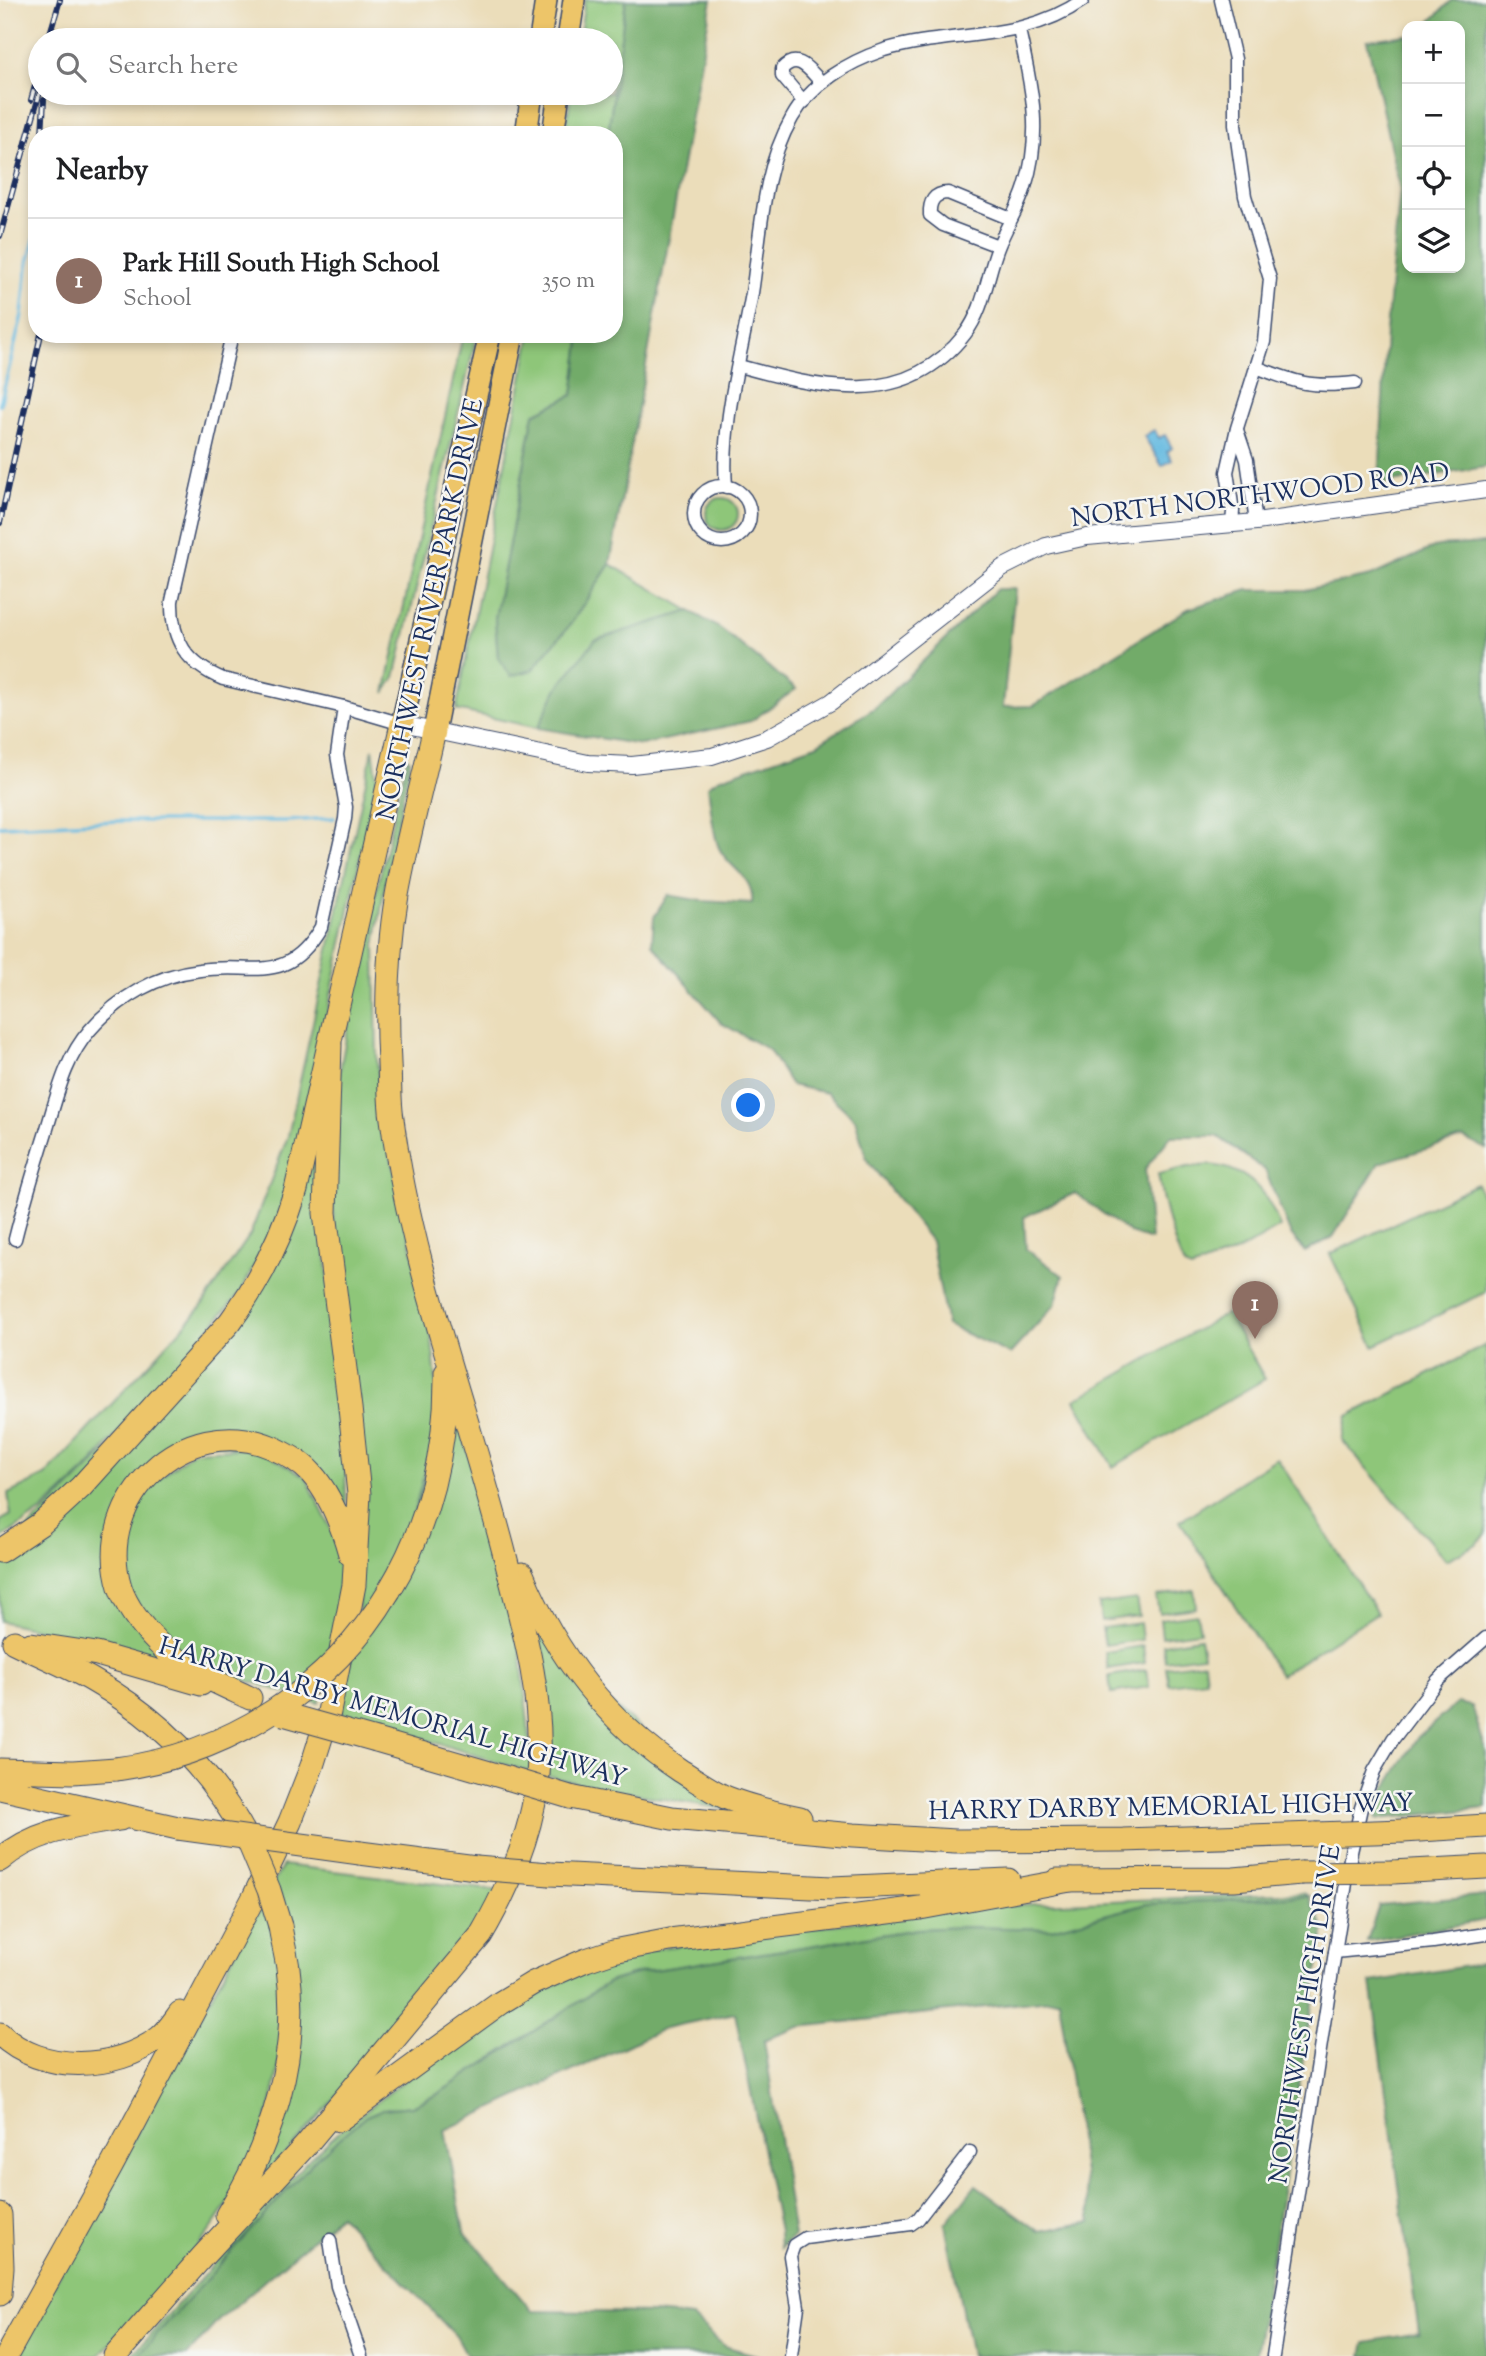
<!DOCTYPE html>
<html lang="en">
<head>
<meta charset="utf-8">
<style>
  body { margin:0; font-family:"Sorts Mill Goudy",serif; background:#f6f6f6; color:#202124 }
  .controls { position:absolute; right:21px; top:21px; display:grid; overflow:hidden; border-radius:14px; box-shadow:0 4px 10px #0003 }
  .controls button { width:63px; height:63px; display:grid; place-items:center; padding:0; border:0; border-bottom:2px solid #e0e0e0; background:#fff; color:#202124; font:35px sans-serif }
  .you { position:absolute; left:749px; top:1106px; width:24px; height:24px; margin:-18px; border:5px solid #fff; border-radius:50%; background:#1a73e8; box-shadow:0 0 0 10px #1a73e833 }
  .badge { display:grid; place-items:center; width:46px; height:46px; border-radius:50%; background:#111827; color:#fff; font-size:23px; font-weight:700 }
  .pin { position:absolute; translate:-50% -58px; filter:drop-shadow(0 2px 4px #0008) }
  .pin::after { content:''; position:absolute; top:37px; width:24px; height:21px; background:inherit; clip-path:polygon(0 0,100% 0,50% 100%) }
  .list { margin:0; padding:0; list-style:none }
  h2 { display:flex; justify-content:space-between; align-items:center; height:91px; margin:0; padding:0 28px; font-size:30px }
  h2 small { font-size:23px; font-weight:400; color:#757577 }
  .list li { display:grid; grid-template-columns:46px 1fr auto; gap:21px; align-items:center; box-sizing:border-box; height:126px; padding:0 28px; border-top:2px solid #e0e0e0 }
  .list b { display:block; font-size:26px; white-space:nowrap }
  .list p { margin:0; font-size:23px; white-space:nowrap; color:#757577 }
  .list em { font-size:23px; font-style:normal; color:#757577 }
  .icon { flex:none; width:38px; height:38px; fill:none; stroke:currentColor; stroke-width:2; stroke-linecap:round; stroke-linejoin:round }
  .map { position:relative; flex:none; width:1486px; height:2356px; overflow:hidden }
  .search { position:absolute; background:#fff; box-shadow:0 4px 10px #0003; left:28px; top:28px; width:595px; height:77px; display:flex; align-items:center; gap:18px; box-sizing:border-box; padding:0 24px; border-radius:38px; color:#757577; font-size:26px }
  .panel { position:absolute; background:#fff; box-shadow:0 4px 10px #0003; left:28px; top:126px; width:595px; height:217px; border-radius:28px }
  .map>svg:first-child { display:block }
</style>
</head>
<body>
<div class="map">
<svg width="1486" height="2356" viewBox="0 0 1486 2356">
  <rect width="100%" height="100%" fill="#f6f6f2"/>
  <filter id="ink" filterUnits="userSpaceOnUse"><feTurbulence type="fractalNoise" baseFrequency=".0143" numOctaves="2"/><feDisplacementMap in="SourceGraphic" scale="14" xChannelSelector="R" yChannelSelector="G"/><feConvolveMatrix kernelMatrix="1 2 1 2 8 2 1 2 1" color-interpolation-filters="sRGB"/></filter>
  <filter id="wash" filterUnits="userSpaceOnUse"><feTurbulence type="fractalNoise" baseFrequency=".00686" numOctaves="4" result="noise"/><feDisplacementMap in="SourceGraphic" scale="28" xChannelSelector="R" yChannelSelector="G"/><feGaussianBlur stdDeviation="1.57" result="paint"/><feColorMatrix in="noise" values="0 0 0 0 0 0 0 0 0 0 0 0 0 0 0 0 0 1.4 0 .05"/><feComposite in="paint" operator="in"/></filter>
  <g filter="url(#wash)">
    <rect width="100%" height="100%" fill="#ebddba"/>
    <g fill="#8ec679" stroke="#547a6c" stroke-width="2">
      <polygon points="585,0 626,0 608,135 565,135 571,93 611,93 611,40 579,40"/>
      <polygon points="463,334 477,334 395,677 385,693"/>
      <polygon points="531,334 581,334 573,395 534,414 495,618 498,658 570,625 610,564 690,611 595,640 556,690 538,728 456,710"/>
      <circle cx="722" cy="514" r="16"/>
      <polygon points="373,749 377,777 303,1128 278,1218 241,1292 86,1470 42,1511 0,1539 0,1521 11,1515 8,1494 45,1476 199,1310 250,1235 288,1136"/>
      <polygon points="407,758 410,761 387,873 375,945 377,1059 381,1111 431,1333 437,1389 432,1446 387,1609 451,1392 518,1627 533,1773 340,1713 359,1612 333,1205 340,1070 361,959"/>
      <polygon points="314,1138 345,1440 346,1516 310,1460 187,1439 107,1542 159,1656 0,1621 0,1556 234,1325"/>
      <path d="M1210,1165C1249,1169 1267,1192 1280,1227L1240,1250L1191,1269L1184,1266C1171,1236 1163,1206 1158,1174L1188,1167Z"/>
      <polygon points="1477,1184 1486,1203 1486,1292 1374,1346 1330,1254"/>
      <polygon points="1227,1313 1265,1379 1113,1467 1075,1400"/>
      <polygon points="1486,1345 1486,1535 1475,1545 1446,1560 1342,1440 1348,1416"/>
      <polygon points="257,1448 306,1477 339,1546 341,1570 336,1624 319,1703 223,1673 183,1655 131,1599 121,1543 142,1492 194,1451"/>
      <polygon points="1277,1458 1377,1613 1280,1675 1180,1521"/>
      <polygon points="525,1588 568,1669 743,1812 593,1787 546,1775"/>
      <polygon points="1194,1590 1196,1608 1159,1613 1156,1596"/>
      <polygon points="1136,1599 1139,1616 1101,1621 1099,1604"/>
      <polygon points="1197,1614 1200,1632 1162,1637 1160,1619"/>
      <polygon points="1140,1623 1142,1640 1105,1645 1102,1628"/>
      <polygon points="1200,1638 1203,1656 1165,1661 1163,1644"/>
      <polygon points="1143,1646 1145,1663 1108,1669 1105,1652"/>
      <polygon points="1204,1662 1206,1680 1169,1685 1166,1667"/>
      <polygon points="1146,1670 1149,1687 1111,1693 1109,1676"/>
      <path d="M283,1865L501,1891L488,1916L462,1952L266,2177H262C292,2097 305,2023 289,1938C286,1924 284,1903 276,1892L267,1903C301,2010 280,2133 215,2224C181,2271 138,2313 99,2356H15Z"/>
      <polygon points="1303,1893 1309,1896 1147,1904 1051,1929 964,1927 918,1929 642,1972 609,1982 436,2095 412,2106 383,2109 366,2116 316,2158 137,2356 131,2356 307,2161 348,2124 487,2018 618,1954 966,1907"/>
    </g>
    <g fill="#72ab69" stroke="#466d64" stroke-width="2">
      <polygon points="626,0 712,0 610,564 570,625 532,670 511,676 498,658 495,618 534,414 573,395 581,334 614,334 614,135 608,135"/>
      <polygon points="1452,0 1486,0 1486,467 1379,484 1386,331 1400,190 1367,40 1407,35 1407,268 1460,268 1460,26 1426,26"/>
      <path d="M1486,543V1149L1463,1138L1379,1163L1333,1237L1305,1252L1291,1235L1265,1170L1217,1136H1171L1145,1169L1151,1240L1130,1233L1075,1193L1024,1217L1026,1249L1063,1276L1055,1305L1010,1354L947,1325L931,1241L867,1160L855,1119L827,1093L791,1085L769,1050L721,1023L652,944L654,917L668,895L702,901L752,904C755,876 729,869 719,848C713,835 710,802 708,786L718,779L816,745L876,707L997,589H1015L1003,707L1033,706L1188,609L1248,590H1304L1371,576L1437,546Z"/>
      <polygon points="690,611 721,629 796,689 751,721 641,745 538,728 556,690 595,640"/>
      <polygon points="1457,1703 1472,1706 1486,1752 1486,1808 1376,1819 1380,1797 1418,1737"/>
      <polygon points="1486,1895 1486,1920 1367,1941 1379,1905"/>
      <polygon points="1309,1896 1324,1930 1256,2356 971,2356 945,2224 976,2185 1039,2231 1091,2222 1059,1999 799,2027 764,2040 794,2236 780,2248 779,2232 735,2013 665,2028 445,2130 464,2231 532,2311 655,2313 692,2317 724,2346 759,2356 467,2356 456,2336 340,2215 218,2321 187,2356 137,2356 316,2158 366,2116 383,2109 412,2106 436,2095 609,1982 642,1972 918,1929 964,1927 1051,1929 1147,1904"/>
      <polygon points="1486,1963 1486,2356 1362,2356 1365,2342 1419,2333 1371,1982"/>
    </g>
    <polygon fill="#63b9e0" stroke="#3f749f" stroke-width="2" points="1154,430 1159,438 1165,435 1172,448 1167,452 1172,460 1162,466 1144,436"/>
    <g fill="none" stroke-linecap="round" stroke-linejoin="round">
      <g stroke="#63b9e0" stroke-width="3.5">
        <polyline points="0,405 22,315 27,266 37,230"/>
        <polyline points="0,826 119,821 286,821 334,818"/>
      </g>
    </g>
  </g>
  <g filter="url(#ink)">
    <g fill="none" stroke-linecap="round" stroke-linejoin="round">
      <g stroke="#3a496c" stroke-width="15">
        <g id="minor">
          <polyline points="1221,0 1235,59 1235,125 1245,196 1270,279 1264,342 1237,428 1227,472 1233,511 1232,525"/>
          <path d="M804,102L782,76V69C798,51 810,71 822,83"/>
          <path d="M998,246L943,225L930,215C929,202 934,193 948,193L1011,219"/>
          <path d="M232,334L172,601C171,641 187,664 223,679L344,707L402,724"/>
          <path d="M739,366C819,388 905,411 965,334C985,308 987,274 999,245C1007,225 1019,207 1025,187C1043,131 1031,85 1019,30"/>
          <path d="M1256,367C1297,383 1310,388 1355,383"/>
          <polyline points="1237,430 1247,460 1256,522"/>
          <circle cx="722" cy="514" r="28"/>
          <path d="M726,487C721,421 741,357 752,293C761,234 762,170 792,118C811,84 848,62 884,50C952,30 1022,43 1083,0"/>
          <path d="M15,1239C24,1203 35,1167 46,1132C57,1096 65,1058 90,1030C119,997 157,975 200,970C254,962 286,987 321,927L345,819L346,807L337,755L344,707"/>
          <polyline points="1335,1952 1433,1942 1486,1934"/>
          <polyline points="330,2240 337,2286 361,2356"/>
          <polyline points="791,2356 798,2307 790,2256 794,2245 805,2238 911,2224 918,2219 970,2152"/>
          <polyline points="1273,2356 1335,1952 1351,1852 1361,1808 1374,1771 1393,1739 1438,1680 1486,1638"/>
        </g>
      </g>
      <g stroke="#3a496c" stroke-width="18">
        <polyline id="tertiary" points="402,724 588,763 632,765 712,756 767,738 831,702 1002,568 1046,546 1087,537 1256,522 1486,490"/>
      </g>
      <g stroke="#3a496c" stroke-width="24">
        <g id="primary">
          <polyline points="540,40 546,0"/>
          <polyline points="568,40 574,0"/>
          <polyline points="526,135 532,93"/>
          <polyline points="553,135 559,93"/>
          <polyline points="402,724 490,334"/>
          <polyline points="434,731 513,334"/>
        </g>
      </g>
      <g stroke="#3a496c" stroke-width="25">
        <g id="motorway">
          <path d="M0,1551L42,1523L81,1487L230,1322C260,1281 281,1239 296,1190L402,724"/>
          <path d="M522,1574C555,1654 608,1723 681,1771C696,1780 711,1791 727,1798C750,1807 776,1813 800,1818"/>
          <path d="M389,1591C429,1525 447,1449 446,1373"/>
          <path d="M14,1642C40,1655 67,1666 92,1680C159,1718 212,1772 248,1840"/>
          <polyline points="31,1644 97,1654 201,1684"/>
          <path d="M250,1698C218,1683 184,1669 159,1644C143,1628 127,1609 120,1587C93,1499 184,1411 271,1447C285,1453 300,1461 311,1473C331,1495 342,1525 350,1554"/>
          <polyline points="376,1740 507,1778"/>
          <polyline points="0,1770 73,1772 116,1769"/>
          <polyline points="0,1788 178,1828"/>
          <polyline points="570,1797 672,1818 853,1835 955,1841 1123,1840 1316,1834"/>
          <polyline points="1403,1831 1486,1826"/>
          <polyline points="360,1853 476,1868"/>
          <path d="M0,1860C35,1830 76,1826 120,1819"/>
          <polyline points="1393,1872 1486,1867"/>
          <polyline points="550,1874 832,1888 1008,1880"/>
          <polyline points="1057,1880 1234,1879 1301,1873"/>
          <path d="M0,2034C41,2074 115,2071 159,2038C167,2032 174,2021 180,2013"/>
          <polyline points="339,2120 500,2003 533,1983 586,1960 613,1951 670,1940 920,1908 1070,1880"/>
          <polyline points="0,2215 2,2267 0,2294"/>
          <path d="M227,2215C272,2143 300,2054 288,1968C286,1954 282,1940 280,1926"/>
          <polyline points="6,2356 111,2167 254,1897 290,1822 312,1766 329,1712 354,1585 359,1494 350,1408 325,1213 330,1045"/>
          <path d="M115,2356L202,2257L306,2145L481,1935C512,1882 537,1822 539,1759C542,1687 521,1621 504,1552C467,1409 411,1265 392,1119C389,1100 390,1081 389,1063C386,1005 387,952 397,895C407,840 422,786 434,731"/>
        </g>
      </g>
      <use href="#minor" stroke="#fff" stroke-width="12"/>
      <use href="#tertiary" stroke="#fff" stroke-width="16"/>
      <use href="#primary" stroke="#edc569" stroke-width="21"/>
      <use href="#motorway" stroke="#edc569" stroke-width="23"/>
      <g stroke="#1b2f5e" stroke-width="6">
        <g id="rail">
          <polyline points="48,40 60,0"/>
          <polyline points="31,100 40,68"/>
          <polyline points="42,135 44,100"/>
          <polyline points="0,236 40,92"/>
          <polyline points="0,523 41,334"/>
        </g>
      </g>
      <use href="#rail" stroke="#f6f6f2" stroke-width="3.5" stroke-dasharray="10" stroke-linecap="butt"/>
      <g stroke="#3a496c" stroke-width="25" stroke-linecap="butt">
        <g id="motorway-bridge">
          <polyline points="283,1714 376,1740"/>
          <path d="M116,1769C229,1754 331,1689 389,1591"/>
          <polyline points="507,1778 570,1797"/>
          <polyline points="178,1828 360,1853"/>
          <polyline points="1316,1834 1403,1831"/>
          <polyline points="248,1840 269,1890 280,1926"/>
          <polyline points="476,1868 550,1874"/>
          <polyline points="1301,1873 1393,1872"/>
        </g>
      </g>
      <use href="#motorway-bridge" stroke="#edc569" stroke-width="23"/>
    </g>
  </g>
  <g text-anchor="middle" stroke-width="5" stroke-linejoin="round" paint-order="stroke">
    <g font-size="26" fill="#1b2f5e" stroke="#f6f6f2">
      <text transform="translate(1260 494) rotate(-7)" y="9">NORTH NORTHWOOD ROAD</text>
      <text transform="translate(429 609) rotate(-78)" y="9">NORTHWEST RIVER PARK DRIVE</text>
      <text transform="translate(393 1711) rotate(16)" y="9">HARRY DARBY MEMORIAL HIGHWAY</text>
      <text transform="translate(1171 1806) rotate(-1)" y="9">HARRY DARBY MEMORIAL HIGHWAY</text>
      <text transform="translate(1304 2014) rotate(-81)" y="9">NORTHWEST HIGH DRIVE</text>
    </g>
  </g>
</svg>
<div class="controls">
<button>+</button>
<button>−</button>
<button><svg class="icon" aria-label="locate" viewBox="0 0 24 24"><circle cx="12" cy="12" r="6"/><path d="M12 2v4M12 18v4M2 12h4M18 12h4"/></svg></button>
<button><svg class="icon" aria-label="layers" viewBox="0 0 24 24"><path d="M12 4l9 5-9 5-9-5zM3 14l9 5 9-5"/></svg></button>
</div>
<div class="you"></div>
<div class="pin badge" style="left:1255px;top:1339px;background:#8d6e63">1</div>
<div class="search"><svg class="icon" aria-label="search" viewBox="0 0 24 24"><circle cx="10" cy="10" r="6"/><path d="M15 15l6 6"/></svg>Search here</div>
<section class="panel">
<h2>Nearby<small></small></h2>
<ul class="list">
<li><span class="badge" style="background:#8d6e63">1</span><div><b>Park Hill South High School</b><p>School</p></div><em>350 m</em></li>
</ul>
</section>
</div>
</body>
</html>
